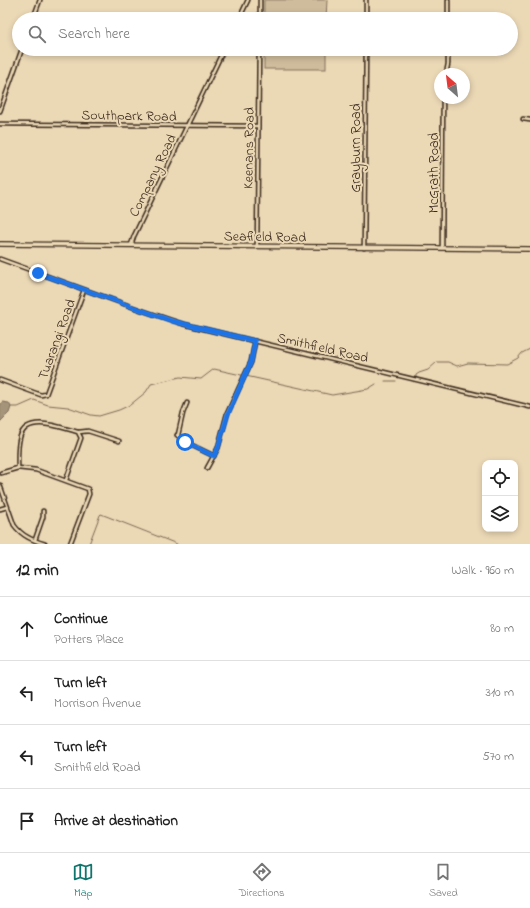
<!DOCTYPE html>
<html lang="en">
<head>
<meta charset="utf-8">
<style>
  body { margin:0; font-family:"Indie Flower",sans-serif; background:#f6f6f6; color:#222 }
  .controls { position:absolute; right:12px; bottom:12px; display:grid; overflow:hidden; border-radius:8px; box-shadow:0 2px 6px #0003 }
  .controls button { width:36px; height:36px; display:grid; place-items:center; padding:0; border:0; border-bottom:1px solid #e0e0e0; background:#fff; color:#222; font:20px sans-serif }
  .compass { position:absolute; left:434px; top:68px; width:36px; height:36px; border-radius:50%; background:#fff; box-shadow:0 2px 6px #0003; rotate:332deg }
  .stop { position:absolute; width:12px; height:12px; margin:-9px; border:3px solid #1a73e8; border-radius:50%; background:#fff }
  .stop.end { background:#1a73e8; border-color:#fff; box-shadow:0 1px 4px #0008 }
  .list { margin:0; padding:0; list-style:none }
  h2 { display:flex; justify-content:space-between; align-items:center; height:52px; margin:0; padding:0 16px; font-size:17px }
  h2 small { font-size:13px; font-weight:400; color:#767676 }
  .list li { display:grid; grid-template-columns:26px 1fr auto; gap:12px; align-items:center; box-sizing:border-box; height:64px; padding:0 16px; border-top:1px solid #e0e0e0 }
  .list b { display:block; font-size:15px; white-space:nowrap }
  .list p { margin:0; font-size:13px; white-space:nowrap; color:#767676 }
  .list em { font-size:13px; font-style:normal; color:#767676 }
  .icon { flex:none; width:22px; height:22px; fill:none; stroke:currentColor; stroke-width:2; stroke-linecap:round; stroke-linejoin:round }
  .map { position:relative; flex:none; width:530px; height:544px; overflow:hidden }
  .search { position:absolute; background:#fff; box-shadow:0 2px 6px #0003; left:12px; right:12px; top:12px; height:44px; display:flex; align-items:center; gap:10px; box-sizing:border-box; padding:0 14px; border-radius:22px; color:#767676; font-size:15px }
  .sheet { height:308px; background:#fff }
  nav { display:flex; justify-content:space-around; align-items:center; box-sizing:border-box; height:56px; border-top:1px solid #e0e0e0; background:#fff; font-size:11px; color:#767676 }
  nav a { display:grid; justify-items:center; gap:2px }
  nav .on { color:#0f766e }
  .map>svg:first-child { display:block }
</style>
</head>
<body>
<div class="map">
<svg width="530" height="544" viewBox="0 0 530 544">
  <rect width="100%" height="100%" fill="#ebd8b5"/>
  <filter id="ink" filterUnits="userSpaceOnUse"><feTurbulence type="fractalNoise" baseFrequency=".025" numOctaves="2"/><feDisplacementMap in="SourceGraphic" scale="8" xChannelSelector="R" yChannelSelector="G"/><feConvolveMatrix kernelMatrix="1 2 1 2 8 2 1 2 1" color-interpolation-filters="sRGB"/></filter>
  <g filter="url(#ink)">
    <g fill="#cfbc9c" stroke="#85735d">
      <polygon points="264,0 327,0 326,19 264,19"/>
      <rect x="264" y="49" width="62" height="20"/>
    </g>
    <polygon fill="#a6947a" stroke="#7b6a55" points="2,402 9,403 11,407 9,413 0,422 0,406"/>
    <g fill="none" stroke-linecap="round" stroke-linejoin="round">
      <g stroke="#7b6a55" stroke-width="1">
        <polyline points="416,378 416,375 419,373 428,370 437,362 448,362 457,366 468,363 507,364 518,358 522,353 530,349"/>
        <polyline points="385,381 396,381"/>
        <polyline points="414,382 415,381"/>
        <polyline points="11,407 18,407 34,400 48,405 68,407 91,415 99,416 119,410 130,405 146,392 151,384 180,377 201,379 214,369 332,395 368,389 376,384"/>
        <polyline points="89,544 100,515 101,514 177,544"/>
      </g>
      <g stroke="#3b2a1e" stroke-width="5.5">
        <g id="street">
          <polyline points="33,19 40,0"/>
          <polyline points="239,19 248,0"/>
          <polyline points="260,19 260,0"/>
          <polyline points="366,19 366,0"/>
          <polyline points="448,19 448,0"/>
          <polyline points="446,74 448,64 448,49"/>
          <polyline points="0,111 22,49"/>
          <polyline points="523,119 530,120"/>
          <polyline points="0,124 258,126"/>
          <polyline points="131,245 134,236 224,49"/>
          <polyline points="257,246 259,49"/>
          <polyline points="364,248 366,49"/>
          <polyline points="442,248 443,98"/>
          <polyline points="0,259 138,309 183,324 530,407"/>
          <polyline points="0,380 41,395 46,394 84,290"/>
          <polyline points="79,432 88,431 119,441"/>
          <polyline points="177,435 185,442 214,456"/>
          <polyline points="178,435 183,413 187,403"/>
          <path d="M18,468C18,459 17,447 20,437C27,413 62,428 78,432L81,438L66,480"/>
          <polyline points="207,468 218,448 227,414 251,362 255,341"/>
          <polyline points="1,473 18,468 36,470 88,489 89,494 70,544"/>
          <path d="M0,485L14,525C22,536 32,540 45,544"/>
          <polyline points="0,509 7,507"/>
          <polyline points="35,540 43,517 43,511"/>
        </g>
      </g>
      <g stroke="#3b2a1e" stroke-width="6">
        <polyline id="secondary" points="0,244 530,249"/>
      </g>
      <use href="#street" stroke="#ebd8b5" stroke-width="2.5"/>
      <use href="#secondary" stroke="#ebd8b5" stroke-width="3.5"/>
    </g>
  </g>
  <g fill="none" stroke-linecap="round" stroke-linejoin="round" filter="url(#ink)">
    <polyline stroke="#1a73e8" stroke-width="5" points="38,273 172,321 255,341 251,362 228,414 218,448 214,456 185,442"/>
  </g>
  <g text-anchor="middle" stroke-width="4" stroke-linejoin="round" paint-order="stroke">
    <g font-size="14" fill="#3b2a1e" stroke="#ebd8b5">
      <text transform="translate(129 115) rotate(1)" y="5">Southpark Road</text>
      <text transform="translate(248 148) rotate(-89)" y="5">Keenans Road</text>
      <text transform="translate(355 148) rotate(-90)" y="5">Grayburn Road</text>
      <text transform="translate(433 173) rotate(-90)" y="5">McGrath Road</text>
      <text transform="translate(152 175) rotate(-64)" y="5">Company Road</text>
      <text transform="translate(265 236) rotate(1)" y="5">Seafield Road</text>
      <text transform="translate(56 339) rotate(-70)" y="5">Tuarangi Road</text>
      <text transform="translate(323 347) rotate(13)" y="5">Smithfield Road</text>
    </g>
  </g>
</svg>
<div class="controls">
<button><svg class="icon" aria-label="locate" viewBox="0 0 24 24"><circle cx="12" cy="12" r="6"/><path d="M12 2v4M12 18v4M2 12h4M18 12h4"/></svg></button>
<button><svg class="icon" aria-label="layers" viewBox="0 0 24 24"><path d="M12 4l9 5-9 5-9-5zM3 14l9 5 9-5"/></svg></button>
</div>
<svg class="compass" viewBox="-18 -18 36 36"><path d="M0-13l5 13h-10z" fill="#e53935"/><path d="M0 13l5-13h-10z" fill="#767676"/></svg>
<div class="stop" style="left:185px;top:442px"></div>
<div class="stop end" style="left:38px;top:273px"></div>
<div class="search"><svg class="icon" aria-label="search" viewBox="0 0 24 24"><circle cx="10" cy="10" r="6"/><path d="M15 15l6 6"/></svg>Search here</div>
</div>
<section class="sheet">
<h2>12 min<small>Walk · 960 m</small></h2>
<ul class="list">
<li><svg class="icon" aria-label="ahead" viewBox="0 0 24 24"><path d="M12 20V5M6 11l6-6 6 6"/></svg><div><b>Continue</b><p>Potters Place</p></div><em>80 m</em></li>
<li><svg class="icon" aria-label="left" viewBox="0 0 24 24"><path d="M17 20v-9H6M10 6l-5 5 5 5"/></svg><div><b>Turn left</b><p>Morrison Avenue</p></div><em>310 m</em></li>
<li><svg class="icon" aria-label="left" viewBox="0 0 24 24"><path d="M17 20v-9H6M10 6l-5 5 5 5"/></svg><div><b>Turn left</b><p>Smithfield Road</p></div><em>570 m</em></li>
<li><svg class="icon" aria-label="arrive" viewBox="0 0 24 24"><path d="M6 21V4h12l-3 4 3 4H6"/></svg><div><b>Arrive at destination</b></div></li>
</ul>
</section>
<nav>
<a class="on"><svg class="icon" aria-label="map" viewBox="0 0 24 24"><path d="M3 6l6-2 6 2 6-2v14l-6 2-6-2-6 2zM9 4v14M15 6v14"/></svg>Map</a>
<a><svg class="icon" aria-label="directions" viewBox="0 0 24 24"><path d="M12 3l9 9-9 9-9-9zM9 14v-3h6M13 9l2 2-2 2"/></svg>Directions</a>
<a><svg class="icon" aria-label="saved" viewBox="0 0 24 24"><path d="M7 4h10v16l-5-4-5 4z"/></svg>Saved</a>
</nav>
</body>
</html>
